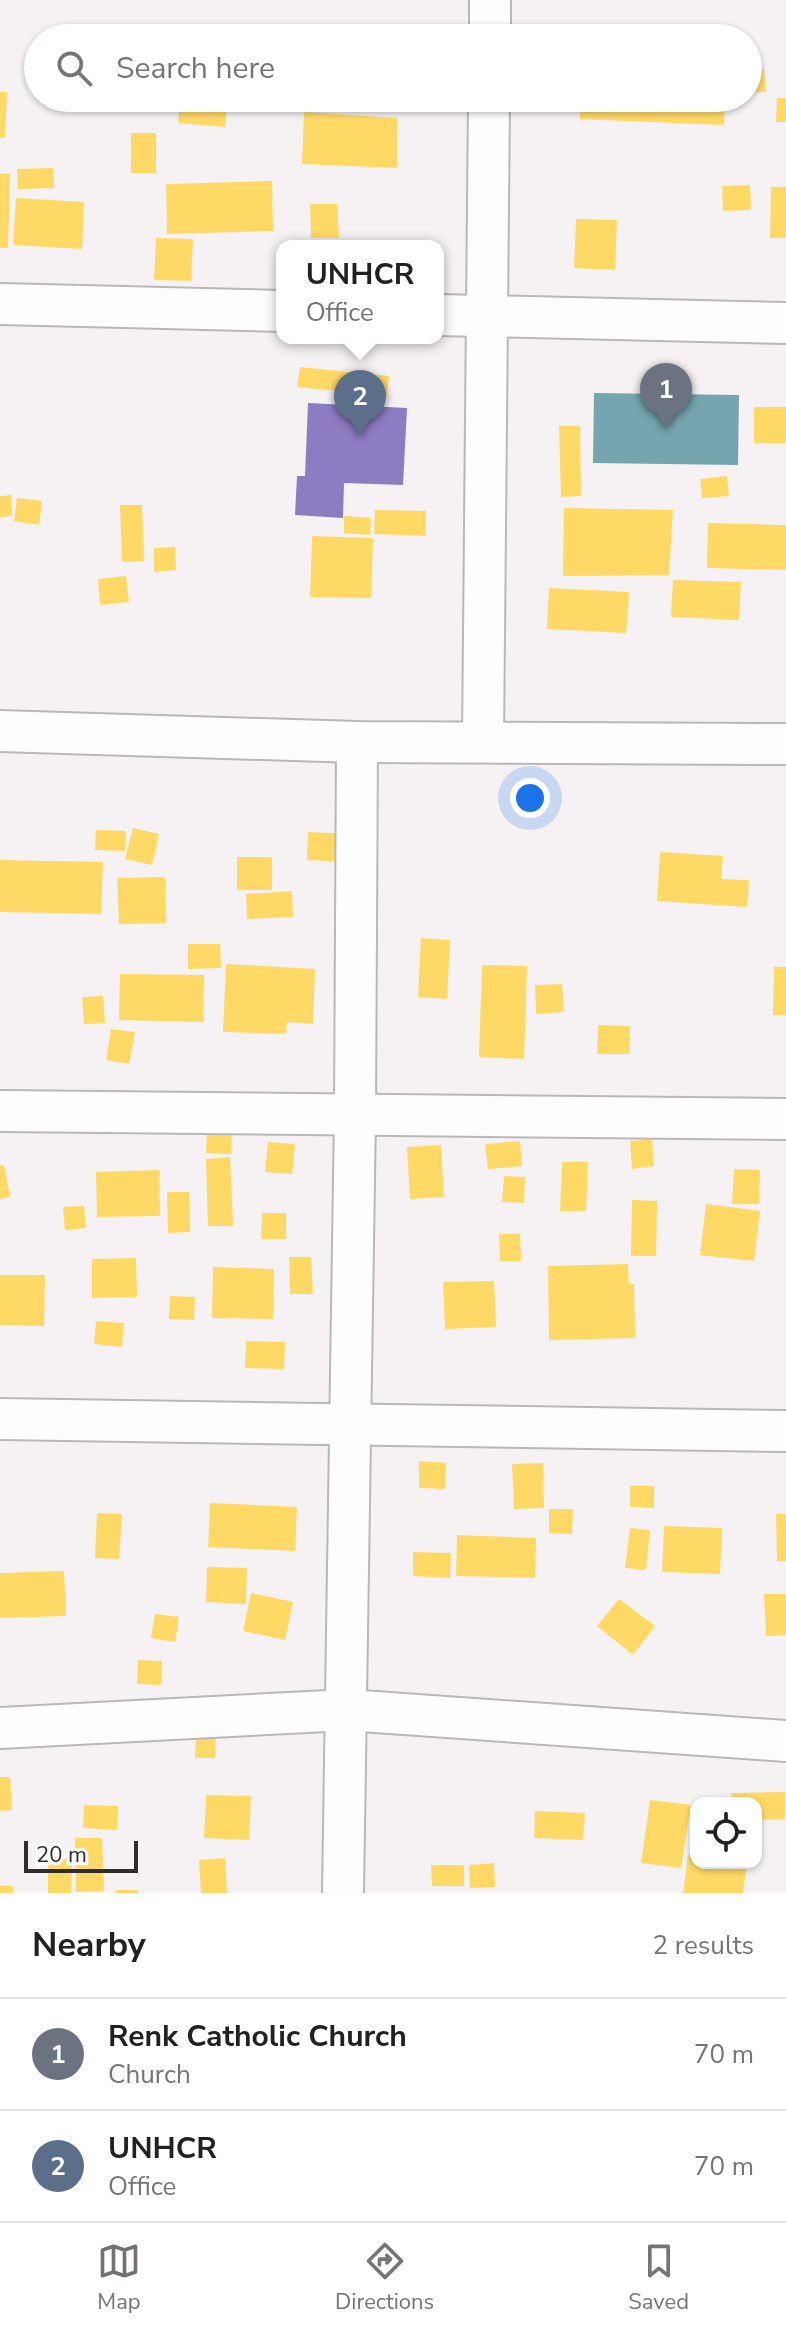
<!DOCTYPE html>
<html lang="en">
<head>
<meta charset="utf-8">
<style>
  body { margin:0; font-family:"Nunito Sans",sans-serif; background:#f2f2f2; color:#202124 }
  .controls { position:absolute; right:24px; bottom:24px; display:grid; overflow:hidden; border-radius:16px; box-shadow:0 2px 6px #0004 }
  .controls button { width:72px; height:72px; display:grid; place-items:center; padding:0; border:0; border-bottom:2px solid #e0e0e0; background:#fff; color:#202124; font:40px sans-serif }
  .scale { position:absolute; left:24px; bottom:20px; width:114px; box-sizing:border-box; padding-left:8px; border:4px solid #2f2c2e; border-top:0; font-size:22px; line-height:28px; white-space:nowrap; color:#2f2c2e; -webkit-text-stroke:6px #fff; paint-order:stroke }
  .you { position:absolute; left:530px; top:798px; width:28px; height:28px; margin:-20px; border:6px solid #fff; border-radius:50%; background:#1a73e8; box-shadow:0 0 0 12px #1a73e833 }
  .badge { display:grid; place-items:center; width:52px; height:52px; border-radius:50%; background:#757173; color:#fff; font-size:26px; font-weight:700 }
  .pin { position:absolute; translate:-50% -66px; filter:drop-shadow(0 2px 4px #0008) }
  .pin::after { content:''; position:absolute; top:42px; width:28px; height:24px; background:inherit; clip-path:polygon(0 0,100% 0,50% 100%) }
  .popup { position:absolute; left:276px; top:240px; width:168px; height:104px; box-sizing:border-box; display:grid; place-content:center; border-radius:16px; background:#fff; filter:drop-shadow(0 2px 6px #0005); font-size:26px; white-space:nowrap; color:#757577 }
  .popup b { font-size:30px; color:#202124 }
  .popup::after { content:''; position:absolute; left:50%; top:100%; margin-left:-16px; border:16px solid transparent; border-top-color:#fff }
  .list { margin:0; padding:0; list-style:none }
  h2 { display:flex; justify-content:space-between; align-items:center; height:104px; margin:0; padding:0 32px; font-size:34px }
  h2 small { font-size:26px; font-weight:400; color:#757577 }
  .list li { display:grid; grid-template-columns:52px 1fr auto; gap:24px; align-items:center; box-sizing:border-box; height:112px; padding:0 32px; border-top:2px solid #e0e0e0 }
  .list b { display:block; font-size:30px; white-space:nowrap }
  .list p { margin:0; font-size:26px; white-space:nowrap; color:#757577 }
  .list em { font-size:26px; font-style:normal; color:#757577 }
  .icon { flex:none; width:44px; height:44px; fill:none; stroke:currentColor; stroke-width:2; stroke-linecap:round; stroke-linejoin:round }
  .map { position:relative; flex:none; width:786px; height:1893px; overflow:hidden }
  .search { position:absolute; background:#fff; box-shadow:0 2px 6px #0004; left:24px; right:24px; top:24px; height:88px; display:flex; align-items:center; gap:20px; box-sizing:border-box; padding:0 28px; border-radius:44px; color:#757577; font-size:30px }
  .sheet { height:328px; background:#fff }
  nav { display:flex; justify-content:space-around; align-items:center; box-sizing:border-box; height:112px; border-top:2px solid #e0e0e0; background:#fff; font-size:22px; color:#757577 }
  nav a { display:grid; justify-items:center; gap:4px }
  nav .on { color:#757173 }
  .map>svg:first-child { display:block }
</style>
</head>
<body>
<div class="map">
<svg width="786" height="1893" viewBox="0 0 786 1893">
  <rect width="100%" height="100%" fill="#f6f2f4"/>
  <g fill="#ffd966">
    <polygon points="764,69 766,92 748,93 748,70"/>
    <polygon points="0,92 7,92 5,138 0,137"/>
    <polygon points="180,98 228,98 225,127 178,123"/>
    <polygon points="580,98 725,98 724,125 580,119"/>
    <polygon points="777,98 786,98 786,122 776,122"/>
    <polygon points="304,112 397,118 397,168 302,164"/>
    <rect x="131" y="133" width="25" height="40"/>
    <polygon points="53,168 54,188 18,189 17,169"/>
    <polygon points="0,174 10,174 8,248 0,248"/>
    <polygon points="272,181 273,231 167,234 166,184"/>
    <polygon points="750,185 751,210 723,211 722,186"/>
    <polygon points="771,187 786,187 786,238 770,238"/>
    <polygon points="16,198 84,202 82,249 13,245"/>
    <polygon points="310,204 337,204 339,238 311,238"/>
    <polygon points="576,219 617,220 615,270 574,268"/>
    <polygon points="156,238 193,239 191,281 154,280"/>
    <polygon points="300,367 389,376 387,396 297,387"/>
    <rect x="754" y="407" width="32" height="36"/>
    <polygon points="559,426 580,426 581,496 561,497"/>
    <polygon points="727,476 729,496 702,498 700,479"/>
    <polygon points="11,495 12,516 0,517 0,496"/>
    <polygon points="17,498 42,501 39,525 14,521"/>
    <polygon points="120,505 142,505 144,561 122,562"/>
    <polygon points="564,508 673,510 669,575 563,576"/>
    <polygon points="375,510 426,511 425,536 374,534"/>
    <polygon points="344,516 371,518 370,535 344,533"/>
    <polygon points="708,523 786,525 786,570 707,568"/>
    <polygon points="312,536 373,538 371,598 310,597"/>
    <polygon points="175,547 176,570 154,572 154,548"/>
    <polygon points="126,576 129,602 100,605 98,579"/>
    <polygon points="673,580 741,582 739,620 671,617"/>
    <polygon points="549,588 629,592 626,633 547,629"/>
    <polygon points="133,828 159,834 152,865 125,859"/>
    <polygon points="96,830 126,831 125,851 95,850"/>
    <polygon points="308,832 352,834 351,862 307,860"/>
    <polygon points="660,852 723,856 721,879 749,880 747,907 657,901"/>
    <rect x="237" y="857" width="35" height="33"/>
    <polygon points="0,860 103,862 101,914 0,912"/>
    <polygon points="165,877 166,923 119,924 117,878"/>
    <polygon points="292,891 293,917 247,919 246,894"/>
    <polygon points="421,938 450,940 447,999 418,997"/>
    <polygon points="188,944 220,944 221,968 188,969"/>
    <polygon points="226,964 315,969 313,1024 287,1022 286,1034 223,1032"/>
    <polygon points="482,965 527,966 524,1059 479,1057"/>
    <polygon points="774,967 786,967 786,1015 773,1015"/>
    <polygon points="120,974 204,975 203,1022 119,1020"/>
    <polygon points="562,984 564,1012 536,1014 535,985"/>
    <polygon points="103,996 105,1023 84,1024 82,997"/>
    <polygon points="598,1025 630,1026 629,1054 597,1054"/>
    <polygon points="111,1029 135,1032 129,1064 106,1060"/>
    <polygon points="207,1131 232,1132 231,1154 206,1153"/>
    <polygon points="652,1139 654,1166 632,1169 630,1141"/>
    <polygon points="520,1141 522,1166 488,1169 485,1144"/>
    <polygon points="268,1142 295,1144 292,1174 265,1172"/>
    <polygon points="441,1145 444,1197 410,1199 407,1147"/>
    <polygon points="230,1157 233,1226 208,1226 206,1159"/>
    <polygon points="562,1162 588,1162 586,1211 560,1211"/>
    <polygon points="4,1165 10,1197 0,1199 0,1166"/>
    <polygon points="734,1169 760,1170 759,1204 732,1204"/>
    <polygon points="159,1170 160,1216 97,1217 96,1172"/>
    <polygon points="504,1176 525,1177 524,1203 502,1202"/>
    <polygon points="167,1192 189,1192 190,1232 168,1233"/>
    <polygon points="632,1200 657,1201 656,1256 631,1256"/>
    <polygon points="706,1204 760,1211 754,1261 700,1255"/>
    <polygon points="84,1206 86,1228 65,1230 63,1207"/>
    <polygon points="262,1213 286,1213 286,1239 261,1239"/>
    <polygon points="499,1234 520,1234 521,1261 500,1261"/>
    <polygon points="289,1257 311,1257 313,1294 290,1294"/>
    <polygon points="136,1258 137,1297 92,1298 92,1259"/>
    <polygon points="628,1264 629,1284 634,1284 635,1338 549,1340 548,1266"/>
    <polygon points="213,1267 274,1269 273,1319 212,1318"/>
    <polygon points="0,1275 45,1275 44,1326 0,1325"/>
    <polygon points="494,1281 496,1327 445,1329 443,1282"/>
    <polygon points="170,1296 195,1297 194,1320 169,1319"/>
    <polygon points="96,1321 124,1323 122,1347 94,1344"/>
    <polygon points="246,1341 285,1342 284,1369 245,1368"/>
    <polygon points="419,1461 446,1463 445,1489 419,1488"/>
    <polygon points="543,1463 544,1508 514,1509 512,1464"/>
    <polygon points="630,1486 654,1486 654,1508 630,1507"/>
    <polygon points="210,1503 297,1507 295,1551 208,1547"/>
    <polygon points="549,1509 573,1509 572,1534 549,1533"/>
    <polygon points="97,1513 122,1514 119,1559 95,1558"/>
    <polygon points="776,1514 786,1514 786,1561 777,1561"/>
    <polygon points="664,1526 722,1528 720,1574 662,1572"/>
    <polygon points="630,1528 650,1530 646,1570 625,1568"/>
    <polygon points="457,1535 536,1538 535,1578 456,1576"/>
    <polygon points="413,1552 451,1553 450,1578 413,1576"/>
    <polygon points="207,1567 247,1568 246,1604 206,1602"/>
    <polygon points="64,1571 66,1616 0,1618 0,1573"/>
    <polygon points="251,1593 293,1602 285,1640 243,1631"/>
    <polygon points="764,1594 786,1594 786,1635 766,1636"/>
    <polygon points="619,1599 655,1626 633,1655 597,1626"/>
    <polygon points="155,1614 179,1617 175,1642 151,1638"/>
    <polygon points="138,1660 162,1661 161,1685 137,1684"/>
    <polygon points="196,1732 216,1733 215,1758 195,1758"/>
    <polygon points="0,1777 10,1777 12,1810 0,1811"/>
    <polygon points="785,1792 785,1819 756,1820 756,1803 731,1803 731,1793"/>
    <polygon points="206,1795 251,1796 249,1840 204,1838"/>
    <polygon points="650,1800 691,1805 681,1868 641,1863"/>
    <polygon points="84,1805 118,1806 117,1830 83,1828"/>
    <polygon points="535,1811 585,1813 583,1840 534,1838"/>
    <polygon points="75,1838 102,1838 104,1891 76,1892"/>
    <polygon points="688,1855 696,1856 696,1863 747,1863 743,1893 683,1893"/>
    <polygon points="225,1858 227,1893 201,1893 199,1860"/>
    <polygon points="48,1859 72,1859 71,1893 48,1893"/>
    <polygon points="494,1863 495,1887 470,1888 469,1865"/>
    <polygon points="431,1865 464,1865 464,1886 432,1886"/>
    <rect x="0" y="1886" width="13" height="7"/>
    <rect x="116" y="1890" width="22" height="3"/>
  </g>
  <polygon fill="#8e7cc3" points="308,403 407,408 403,485 344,483 343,518 295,515 297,476 305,476"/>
  <polygon fill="#76a5af" points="594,393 739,395 738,465 593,463"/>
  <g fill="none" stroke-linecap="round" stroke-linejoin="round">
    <g stroke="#bab7b9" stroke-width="44">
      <g id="minor">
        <polyline points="490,38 490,0"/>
        <polyline points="0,304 282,311"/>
        <polyline points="438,315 786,323"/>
        <polyline points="0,731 357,742 786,744"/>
        <polyline points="483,742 489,98"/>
        <polyline points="0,1111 786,1119"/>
        <polyline points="0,1419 786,1431"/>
        <polyline points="0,1728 347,1710 786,1741"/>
        <polyline points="343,1893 355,1114 357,742"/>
      </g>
    </g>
    <use href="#minor" stroke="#fefdfd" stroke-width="40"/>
  </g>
</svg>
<div class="controls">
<button><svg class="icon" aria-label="locate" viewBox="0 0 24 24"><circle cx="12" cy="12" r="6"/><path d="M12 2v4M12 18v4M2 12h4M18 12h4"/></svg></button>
</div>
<div class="scale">20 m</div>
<div class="you"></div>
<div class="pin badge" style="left:666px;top:429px;background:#6b7280">1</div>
<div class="pin badge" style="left:360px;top:436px;background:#5c6f8a">2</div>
<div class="popup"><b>UNHCR</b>Office</div>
<div class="search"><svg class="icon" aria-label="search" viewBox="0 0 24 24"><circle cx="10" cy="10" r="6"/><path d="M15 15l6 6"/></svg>Search here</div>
</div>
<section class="sheet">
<h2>Nearby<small>2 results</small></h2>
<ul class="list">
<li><span class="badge" style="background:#6b7280">1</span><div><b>Renk Catholic Church</b><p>Church</p></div><em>70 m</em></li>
<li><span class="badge" style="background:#5c6f8a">2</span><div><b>UNHCR</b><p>Office</p></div><em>70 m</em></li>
</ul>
</section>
<nav>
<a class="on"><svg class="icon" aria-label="map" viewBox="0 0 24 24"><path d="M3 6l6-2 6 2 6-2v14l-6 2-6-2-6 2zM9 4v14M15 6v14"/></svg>Map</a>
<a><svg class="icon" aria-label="directions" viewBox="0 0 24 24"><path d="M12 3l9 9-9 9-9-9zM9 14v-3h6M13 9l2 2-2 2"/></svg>Directions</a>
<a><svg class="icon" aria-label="saved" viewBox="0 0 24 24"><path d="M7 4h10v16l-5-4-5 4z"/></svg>Saved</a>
</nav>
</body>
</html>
